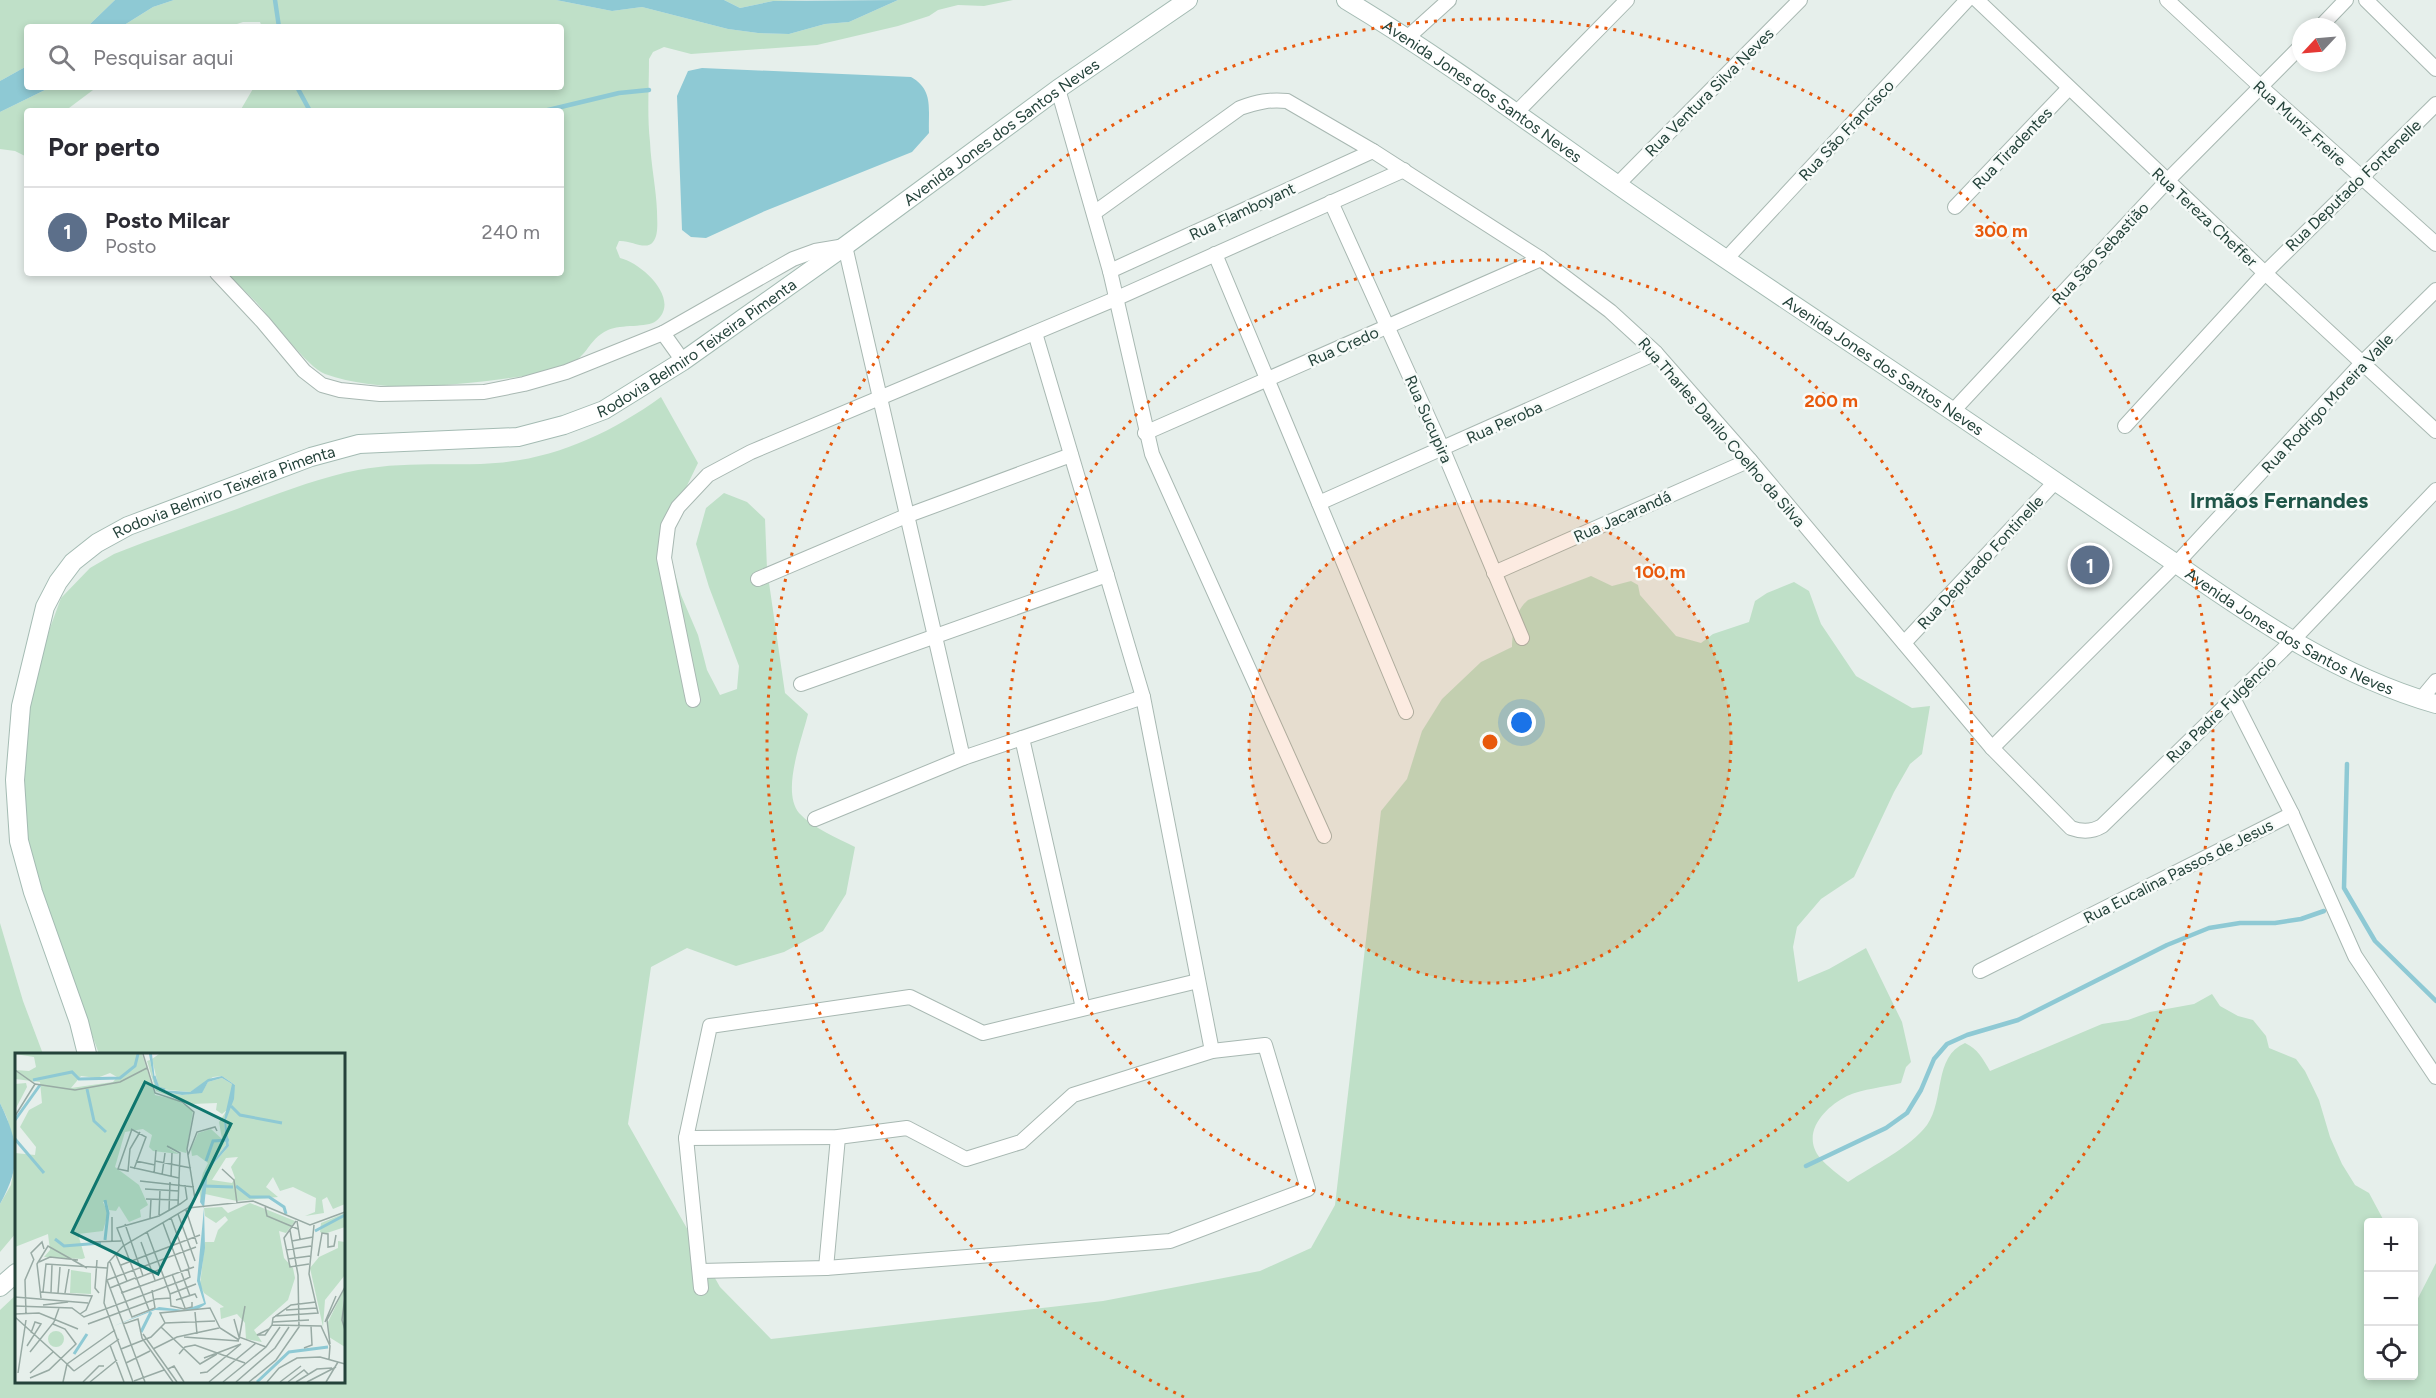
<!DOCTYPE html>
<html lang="pt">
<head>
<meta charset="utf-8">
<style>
  body { margin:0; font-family:Figtree,sans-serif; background:#f7f7f7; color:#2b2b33 }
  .controls { position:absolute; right:18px; bottom:18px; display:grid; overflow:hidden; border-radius:6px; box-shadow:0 3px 9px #0003 }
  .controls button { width:54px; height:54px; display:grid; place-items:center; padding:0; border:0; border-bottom:2px solid #e1e1e2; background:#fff; color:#2b2b33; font:30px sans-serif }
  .compass { position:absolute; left:2292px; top:18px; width:54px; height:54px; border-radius:50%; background:#fff; box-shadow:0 3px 9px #0003; rotate:244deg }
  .you { position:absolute; left:1522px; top:723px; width:21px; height:21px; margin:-15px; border:4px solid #fff; border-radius:50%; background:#1a73e8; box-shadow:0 0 0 9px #1a73e833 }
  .badge { display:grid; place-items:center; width:39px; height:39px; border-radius:50%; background:#7c3aed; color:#fff; font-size:20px; font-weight:700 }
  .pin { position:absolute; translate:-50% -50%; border:3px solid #fff; box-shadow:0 2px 6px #0006 }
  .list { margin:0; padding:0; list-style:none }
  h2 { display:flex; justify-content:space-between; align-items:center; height:78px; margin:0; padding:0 24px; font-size:26px }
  h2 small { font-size:20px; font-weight:400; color:#7c7c81 }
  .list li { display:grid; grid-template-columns:39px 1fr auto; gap:18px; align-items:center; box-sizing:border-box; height:90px; padding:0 24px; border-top:2px solid #e1e1e2 }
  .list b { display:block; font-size:22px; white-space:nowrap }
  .list p { margin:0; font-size:20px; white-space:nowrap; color:#7c7c81 }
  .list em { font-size:20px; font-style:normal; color:#7c7c81 }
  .icon { flex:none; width:33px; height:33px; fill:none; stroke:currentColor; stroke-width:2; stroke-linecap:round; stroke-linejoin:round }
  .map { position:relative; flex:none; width:2436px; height:1398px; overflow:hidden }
  .search { position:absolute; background:#fff; box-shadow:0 3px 9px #0003; left:24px; top:24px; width:540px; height:66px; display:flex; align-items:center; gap:15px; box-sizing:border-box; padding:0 21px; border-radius:6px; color:#7c7c81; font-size:22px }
  .panel { position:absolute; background:#fff; box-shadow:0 3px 9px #0003; left:24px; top:108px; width:540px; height:168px; border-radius:6px }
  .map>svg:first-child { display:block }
</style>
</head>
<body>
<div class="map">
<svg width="2436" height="1398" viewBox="0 0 2436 1398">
  <rect width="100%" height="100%" fill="#e6efeb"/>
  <g fill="#bfe0c8">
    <polygon points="0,0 115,0 87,27 27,27 27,66 0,81"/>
    <path d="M174,0H556L612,11L642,7L728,29L758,33L789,34L825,24L849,22L898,0H1013L984,6L958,5L938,10L929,16L898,26L817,45L691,54L664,47L653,52L649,59C649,87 647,115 650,142C651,165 656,188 657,211C657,220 659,235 653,242C646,251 631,240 619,241L616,248L620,258C642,263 682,300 656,321C647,328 621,324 608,330C586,340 589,360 559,369C536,375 511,378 487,381C434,387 377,392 325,374C308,368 270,317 256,302C246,292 236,283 227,273H561V111H240L254,87H561V27H262L260,22H243L228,27H121L153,7Z"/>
    <polygon points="724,0 807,0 773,1 740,8"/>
    <polygon points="51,87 97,87 65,111 27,111 27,157 15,151 0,149 0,112"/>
    <path d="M661,397L698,463L682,496L674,529L670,556L681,595L698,635L707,670L720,695L737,689L739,666L709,587L696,544L706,508L724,493L747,502L765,519L767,569L785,693L808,714C802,739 781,791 799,813C813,828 837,838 855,847L846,894L823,931L784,952L736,966L687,948L651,967L628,1124L720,1287L771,1339L1103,1301L1260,1271L1311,1248L1335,1205L1381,811L1407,779L1422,731L1442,699L1481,662L1512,647C1513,630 1514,612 1528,600L1586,578L1591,576L1612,586L1631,581L1638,585L1640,595L1676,636L1701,643L1713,634L1749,622L1755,601L1767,593L1794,582L1809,591L1821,624L1856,676L1912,708L1930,706L1922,754L1910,764L1894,792L1854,877L1821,899L1797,927L1793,947L1798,982L1829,969L1866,948L1902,1022L1911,1062L1906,1067L1901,1083C1884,1087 1863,1089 1847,1096C1825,1107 1800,1133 1820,1158C1827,1166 1839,1175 1848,1182C1872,1166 1911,1147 1927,1125C1945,1100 1933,1057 1965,1043C1978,1049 1983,1059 1990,1071L2102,1024L2128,1020L2150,1012L2194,1004L2212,994L2220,1006L2238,1016L2253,1020L2266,1036L2269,1048L2296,1059L2305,1071L2319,1100L2330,1137L2342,1164L2355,1185L2369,1193L2384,1221L2368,1222V1376H2414V1306L2436,1263V1398H0V1310L16,1295V1382H344V1054H99L30,864L18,766L35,682L50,628L61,598L90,568L114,554C154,538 196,524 237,509C277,494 317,478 358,470C400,462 439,465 481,464C548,462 607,436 661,397Z"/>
    <polygon points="0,923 23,1001 43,1054 16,1054 16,1151 7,1118 0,1103"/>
    <polygon points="16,1156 16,1233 0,1252 0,1204 11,1185"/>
  </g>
  <g fill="#8ec9d4">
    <polygon points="115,0 174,0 153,7 121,27 87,27"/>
    <polygon points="556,0 724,0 740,8 773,1 898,0 849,22 825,24 789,34 758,33 728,29 642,7 612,11"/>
    <polygon points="27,66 27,87 51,87 0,112 0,81"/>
    <path d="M702,68L911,77C934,90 928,109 929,133L912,152L765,211L706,238L691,237L682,230L677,96L688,71Z"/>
    <path d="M0,1103C19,1143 22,1164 0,1204Z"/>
  </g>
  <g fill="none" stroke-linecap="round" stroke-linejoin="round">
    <g stroke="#8ec9d4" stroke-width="4.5">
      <polyline points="275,0 279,27"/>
      <polyline points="297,87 310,111"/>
      <polyline points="544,111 619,93 649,90"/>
      <polyline points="2347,764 2344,888 2375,941 2436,1001"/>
      <polyline points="1806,1166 1886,1128 1907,1113 1921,1090 1934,1059 1947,1044 1967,1035 2018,1020 2167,945 2209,928 2240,923 2275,923 2301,919 2324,911"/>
    </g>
    <g stroke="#a8b8b2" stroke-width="16">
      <g id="street">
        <polyline points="1977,0 2265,273 2436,431"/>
        <polyline points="2167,0 2261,87 2436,244"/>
        <polyline points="2366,0 2436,69"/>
        <polyline points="2320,27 2346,0"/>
        <polyline points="1407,38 1449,0"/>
        <polyline points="1058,89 1110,271 1152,454 1324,836"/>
        <polyline points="1517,112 1627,0"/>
        <polyline points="1617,185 1800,0"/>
        <polyline points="1331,202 1443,450 1522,638"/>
        <polyline points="1955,207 2069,88"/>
        <path d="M1094,213L1240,108C1257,102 1270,99 1287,101L1373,151L1541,259L1610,311L1656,353L1750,460L1992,748L2071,828C2082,832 2092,832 2102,826L2293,640L2436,490"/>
        <polyline points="1215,254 1406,712"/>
        <polyline points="1726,259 1967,0"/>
        <polyline points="1110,271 1373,151"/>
        <polyline points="217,273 263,322 304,371 322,385 340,390 380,394 484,392 524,384 566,372 663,333 683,361"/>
        <polyline points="663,333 793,259 815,251 845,246 963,758"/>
        <polyline points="1035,333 1143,697 1212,1051"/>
        <polyline points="1953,411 2167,181 2301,46"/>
        <polyline points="2125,426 2265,273 2436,104"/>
        <polyline points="1145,433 1541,259"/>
        <polyline points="1319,503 1656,353"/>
        <polyline points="1494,573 1750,460"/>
        <polyline points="758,579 906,516 1071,455"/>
        <polyline points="1904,643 2056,481"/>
        <polyline points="801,684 1107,575"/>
        <polyline points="2233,698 2292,814 2355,956 2436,1077"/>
        <polyline points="2421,699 2436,681"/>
        <polyline points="693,700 664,558 668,526 678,507 708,475 751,452 1115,299 1404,170"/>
        <polyline points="1022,738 1083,1008"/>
        <polyline points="1992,748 2176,564 2362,363 2436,290"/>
        <polyline points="815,819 963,758 1143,697"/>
        <polyline points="1980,971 2292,814"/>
        <polyline points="686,1138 838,1137 907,1128 966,1159 1021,1142 1073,1095 1212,1051 1265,1045 1308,1189 1170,1241 826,1268 700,1271"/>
        <polyline points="826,1268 838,1137"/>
        <polyline points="701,1288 686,1138 710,1026 910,997 983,1033 1198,981"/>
      </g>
    </g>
    <g stroke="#a4bbb3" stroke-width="20">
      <g id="secondary">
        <path id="s1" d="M1346,0C1451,63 1548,137 1648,206C1781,298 1916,385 2049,477C2092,506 2135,536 2178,565C2258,621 2341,677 2436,704"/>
        <path id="s2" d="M87,1054L79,1022L33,892L19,841L15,780L21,706L45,607L58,582L73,562L97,543L128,526L311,457L359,444L518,437L564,425L604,410L683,361L845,246L1058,89L1188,0"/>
        <polyline points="0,1287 16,1273"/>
      </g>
    </g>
    <use href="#street" stroke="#fff" stroke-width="14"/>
    <use href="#secondary" stroke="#fff" stroke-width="18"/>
  </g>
  <circle cx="1490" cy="742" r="241" fill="#e8590c" fill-opacity=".12"/>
  <g fill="none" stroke="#e8590c" stroke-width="3" stroke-dasharray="3 6">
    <circle cx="1490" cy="742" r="241"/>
    <circle cx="1490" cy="742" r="482"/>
    <path d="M1184 1397A723 723 0 1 1 1796 1397"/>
  </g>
  <g text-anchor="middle" stroke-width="5" stroke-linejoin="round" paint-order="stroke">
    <g font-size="16" fill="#24423a" stroke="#f7fbf9">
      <text dy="6" stroke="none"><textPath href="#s1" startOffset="164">Avenida Jones dos Santos Neves</textPath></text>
      <text transform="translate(1709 92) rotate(-45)" y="6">Rua Ventura Silva Neves</text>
      <text transform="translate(2300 123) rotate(42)" y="6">Rua Muniz Freire</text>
      <text transform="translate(1846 130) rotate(-47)" y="6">Rua São Francisco</text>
      <text dy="6" stroke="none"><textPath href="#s2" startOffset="1560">Avenida Jones dos Santos Neves</textPath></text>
      <text transform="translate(2012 148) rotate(-46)" y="6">Rua Tiradentes</text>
      <text transform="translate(2353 185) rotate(-44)" y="6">Rua Deputado Fontenelle</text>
      <text transform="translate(1242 211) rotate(-25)" y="6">Rua Flamboyant</text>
      <text transform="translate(2205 217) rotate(43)" y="6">Rua Tereza Cheffer</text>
      <text transform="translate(2100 253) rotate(-47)" y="6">Rua São Sebastião</text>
      <text dy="6" stroke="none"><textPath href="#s2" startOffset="1186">Rodovia Belmiro Teixeira Pimenta</textPath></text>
      <text transform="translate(1343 346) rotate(-24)" y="6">Rua Credo</text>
      <text dy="6" stroke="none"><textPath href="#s1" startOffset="650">Avenida Jones dos Santos Neves</textPath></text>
      <text transform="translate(2327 403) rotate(-47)" y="6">Rua Rodrigo Moreira Valle</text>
      <text transform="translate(1429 419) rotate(66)" y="6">Rua Sucupira</text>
      <text transform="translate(1504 422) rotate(-24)" y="6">Rua Peroba</text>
      <text transform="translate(1722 432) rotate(49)" y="6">Rua Tharles Danilo Coelho da Silva</text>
      <text dy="6" stroke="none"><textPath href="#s2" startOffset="682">Rodovia Belmiro Teixeira Pimenta</textPath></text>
      <text transform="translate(1622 516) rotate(-24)" y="6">Rua Jacarandá</text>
      <text transform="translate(1980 562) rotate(-47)" y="6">Rua Deputado Fontinelle</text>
      <text dy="6" stroke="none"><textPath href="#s1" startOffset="1136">Avenida Jones dos Santos Neves</textPath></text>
      <text transform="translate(2221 709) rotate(-44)" y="6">Rua Padre Fulgêncio</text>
      <text transform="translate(2178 871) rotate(-27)" y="6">Rua Eucalina Passos de Jesus</text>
    </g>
    <g font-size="22" font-weight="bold" fill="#1f5548" stroke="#f7fbf9">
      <text x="2279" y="508">Irmãos Fernandes</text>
    </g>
  </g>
  <g transform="translate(15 1053)">
    <rect width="330" height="330" fill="#e6efeb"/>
    <path d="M0,1H127L140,42L162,47L178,58L171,100L153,95L164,101L138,98L134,94L137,82L128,76L110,79L100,114L124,132L133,152L125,157L126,164L114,169L104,153L101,158L94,157L92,149H88L93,160L88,178L63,181L70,205L67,206L29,204L35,197L33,181L0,194V100L20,102L21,94L5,74L14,57L27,50L25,29L0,26V17L14,18L21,14L19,4ZM95,20L102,24L98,29L56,35L66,23L82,25ZM144,1H330V151L318,156L312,144L307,147L309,160L290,163L300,159L301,145L278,134L265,138L258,124L251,134L263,144L222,148L190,141L189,148L188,136L193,117L214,93L211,67L220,32L207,23L198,24L175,39L144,36L137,6ZM223,104L216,114L220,125L217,130L197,127L211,105ZM135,7L139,29L144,38L167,42L187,39L193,29L207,25L217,31L218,41L209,67L211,92L190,119L186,150L184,136L188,120L193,110L182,102L177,103L176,96L183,80L196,76L207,86L204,69L212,57L207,61L201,57L202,50L177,51L141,38L132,8ZM11,30L12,34L0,57V31ZM235,150L280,168L271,180L264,178L269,205L278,215L280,225L273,247L239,277L247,289L231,286L230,270L222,261L206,266L205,255L209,254L189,240L185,232L190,189H199L203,177L213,167L210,163L201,170L190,163L189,155L207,154L213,160ZM330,160V174L309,181L305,179L306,170ZM323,188L330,189V222L310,247L308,274L295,215L304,204L323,195ZM56,217L76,220V241L55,240ZM330,234L328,247L330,294L314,284L313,269ZM33 286a8 8 0 1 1 16 0a8 8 0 1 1-16 0Z" fill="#bfe0c8" fill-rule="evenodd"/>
    <path d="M134,1H137L140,28L145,37L175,39L193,26L207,23L220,32L219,46L211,67L214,93L193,117L189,155L185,149L190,119L211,92L209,67L217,31L207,25L193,29L187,40L167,42L144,38L139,29ZM189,155L190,195L185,227L191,251L183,256L161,258L140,257L99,273L144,254L169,257L189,250L182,228Z" fill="#8ec9d4"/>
    <path fill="none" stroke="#8ec9d4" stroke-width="3" d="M139,23L143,35L150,37M18,27L57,19L64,26L105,25L120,13L123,1M72,36L79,68L91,79M216,53L225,62L267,70M0,67L25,32M0,86L29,120M191,108L198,88L214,87M188,133L218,134M221,133L235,144H254L269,154L271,161M90,147L93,160L90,187M300,178L330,162M40,186L49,193L86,190M126,279L136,259M59,301L72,281M242,329L274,299L313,294"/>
    <path fill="none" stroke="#98aaa4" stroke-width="1.5" d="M0,17L20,31L60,37L105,29L132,15M0,63L20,31M116,76L131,84L119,116M117,76L103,116L113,118L115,96L125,79M152,93L165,100L163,153M173,102L182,79L200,74L202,78M121,108L140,112M140,108L176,115M115,114L164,125M207,116L219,127L222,150M139,121L141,97M147,122L150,100M156,123L157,100M125,128L179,134M130,136L164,138M131,146L163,147M250,153L252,163L283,176M173,155L238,148L295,172L330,159M171,157L182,191M154,158L155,129M163,161L180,208M144,162L145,137M97,164V188M135,165L136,146M156,165L174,215M281,168L269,185L275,214L294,211M282,168L285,186M148,170L175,243M110,171L128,223M132,179L155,241L156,253L169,256L177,254V249M277,188L298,184M75,189L106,188M126,189L140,227M271,197L296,193M101,202L112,228M303,203L307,180L313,181V194L319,193L321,182M273,206L295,203M19,207L16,200L27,189L29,196M82,207L80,235L84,240M24,209L35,204L63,207M95,209L117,264L140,255L137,237M106,212L185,182M157,221L170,255M120,226L146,216M92,227L130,329M92,227L181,194M95,235L120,225M26,239L77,243L71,257L65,261M28,239L31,211L92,215M36,240L37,212M43,240L45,214M50,240L54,216M106,240L179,214M155,241L181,231M330,243L327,267L330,277M0,244L73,250M26,245L22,211L33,193L72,215M161,247L180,241L182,245M28,252L53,249M0,253L57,255L65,261M134,257L102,175L144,163L165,151L172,146L170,132M271,257L302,255M180,259L182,281M0,261L24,260L63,276M11,261L10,227L19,206M65,261L69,264L169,227L175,224L173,216M260,263L303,260L294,221L299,172M0,264L52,311L48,329M219,266L224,284L251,294M258,269L294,267M310,269L321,243M150,270L145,260L195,255L205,275L224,287M73,271L141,246L156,245M108,271L123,266L127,285L158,329M257,272L306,273L315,293L314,306M146,274L185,311L202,301M254,276L242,282H250L257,272L258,265L276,252L301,249M128,281L162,329M169,284L224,288M224,286L230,253M315,291L312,267L330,234M95,292L109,329M12,293L26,271L20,269L16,280M289,295L297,292L296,273M106,296L136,284L150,270L200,268M138,296L162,284L204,275M15,299L39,269L44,255M164,301L170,294L180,292L230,310M111,310L135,298M153,316L159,313L169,329M59,318L52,311L100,277M59,318L104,286M3,320L11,267M15,320L38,299M185,320L192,319L226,291L189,305M15,325L34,317L61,291L50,276L38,271M119,328L149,317M68,329L84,313H89M75,329L102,307M118,329L89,250L93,210L108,193L173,155L180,146L172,96L179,59L167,49L140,40L128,1M194,329L241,290M208,329L251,294L265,274M221,329L260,295L274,274M234,329L261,307L284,274L283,222L275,177M252,329L264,315L282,305L305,304L330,311M265,329L286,313M273,329L289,317L293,321M281,329L302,316L317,315M292,329L321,314M311,329L323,309"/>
    <path fill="#0f766e" fill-opacity="0.15" stroke="#0f766e" stroke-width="3" d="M130,29L216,71L143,221L57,179Z"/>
    <rect width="330" height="330" fill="none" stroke="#24423a" stroke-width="3"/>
  </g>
  <circle cx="1490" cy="742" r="9" fill="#e8590c" stroke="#f7fbf9" stroke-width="3"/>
  <g font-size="18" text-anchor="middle" font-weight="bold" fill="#e8590c" stroke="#f7fbf9" stroke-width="5" stroke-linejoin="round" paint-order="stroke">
    <text x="2001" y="237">300 m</text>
    <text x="1831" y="407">200 m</text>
    <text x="1660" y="578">100 m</text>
  </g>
</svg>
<div class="controls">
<button>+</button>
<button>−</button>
<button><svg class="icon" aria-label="locate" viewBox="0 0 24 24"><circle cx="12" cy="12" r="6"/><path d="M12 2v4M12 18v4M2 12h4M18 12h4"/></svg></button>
</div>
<svg class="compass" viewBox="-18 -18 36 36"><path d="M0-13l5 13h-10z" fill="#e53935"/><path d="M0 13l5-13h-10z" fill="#7c7c81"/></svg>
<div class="you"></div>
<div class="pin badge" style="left:2090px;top:565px;background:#5c6f8a">1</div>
<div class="search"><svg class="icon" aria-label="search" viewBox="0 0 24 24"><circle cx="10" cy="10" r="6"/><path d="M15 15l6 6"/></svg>Pesquisar aqui</div>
<section class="panel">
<h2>Por perto<small></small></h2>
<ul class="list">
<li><span class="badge" style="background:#5c6f8a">1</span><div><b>Posto Milcar</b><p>Posto</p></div><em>240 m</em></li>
</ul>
</section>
</div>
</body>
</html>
